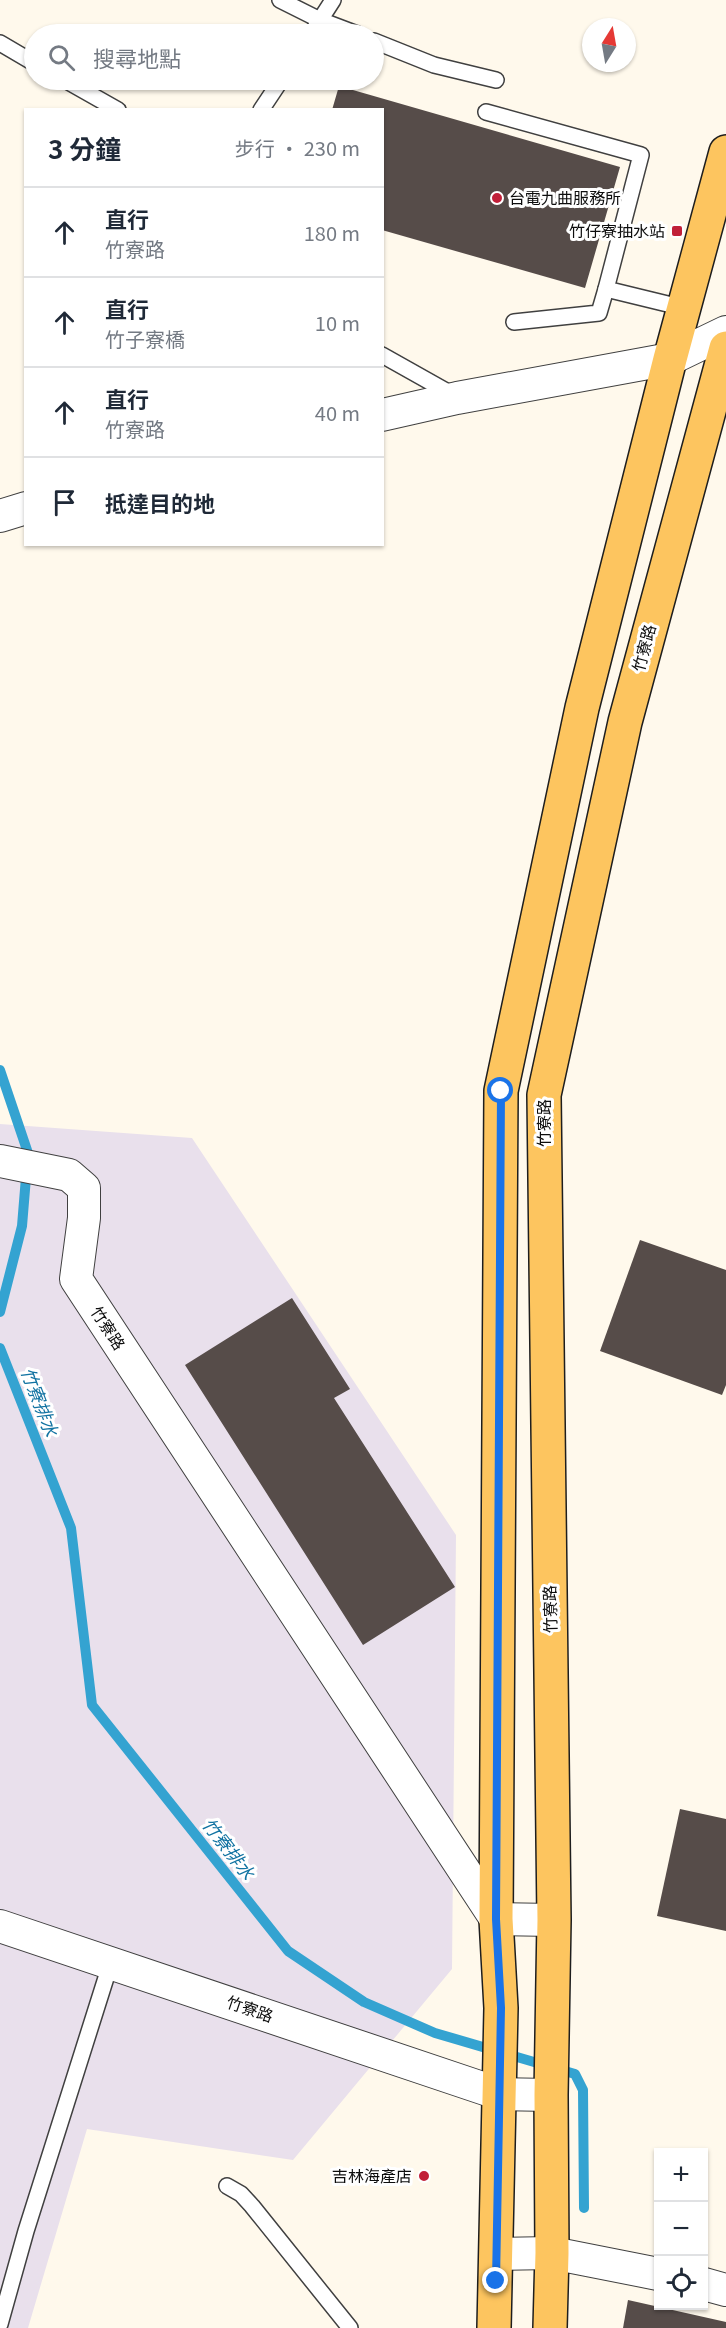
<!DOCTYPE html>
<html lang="zh-TW">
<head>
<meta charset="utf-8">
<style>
  body { margin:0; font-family:Georgia,"Noto Sans TC",serif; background:#f2f2f3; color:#1f2937 }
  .controls { position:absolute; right:18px; bottom:18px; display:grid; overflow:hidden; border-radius:0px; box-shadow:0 2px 4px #0004 }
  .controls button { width:54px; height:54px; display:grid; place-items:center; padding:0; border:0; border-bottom:2px solid #e0e1e3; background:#fff; color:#1f2937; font:30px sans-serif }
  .compass { position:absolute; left:582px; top:18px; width:54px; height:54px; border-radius:50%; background:#fff; box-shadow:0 2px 4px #0004; rotate:11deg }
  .stop { position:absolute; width:18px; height:18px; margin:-14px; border:4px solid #1a73e8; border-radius:50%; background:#fff }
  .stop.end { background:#1a73e8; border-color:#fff; box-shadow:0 2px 6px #0008 }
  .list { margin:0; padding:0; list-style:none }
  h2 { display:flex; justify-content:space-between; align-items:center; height:78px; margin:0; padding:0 24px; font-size:26px }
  h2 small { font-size:20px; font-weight:400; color:#747a83 }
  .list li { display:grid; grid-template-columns:39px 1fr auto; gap:18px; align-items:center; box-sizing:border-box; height:90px; padding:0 24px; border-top:2px solid #e0e1e3 }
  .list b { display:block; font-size:22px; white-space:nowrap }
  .list p { margin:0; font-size:20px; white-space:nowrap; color:#747a83 }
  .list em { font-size:20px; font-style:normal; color:#747a83 }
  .icon { flex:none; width:33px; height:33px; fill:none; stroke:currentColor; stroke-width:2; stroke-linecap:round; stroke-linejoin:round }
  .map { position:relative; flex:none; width:726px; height:2328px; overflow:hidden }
  .search { position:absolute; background:#fff; box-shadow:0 2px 4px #0004; left:24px; top:24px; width:360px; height:66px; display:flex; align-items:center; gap:15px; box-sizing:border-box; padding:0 21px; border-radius:33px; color:#747a83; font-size:22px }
  .panel { position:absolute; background:#fff; box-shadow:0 2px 4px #0004; left:24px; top:108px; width:360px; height:438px; border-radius:0px }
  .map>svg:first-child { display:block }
</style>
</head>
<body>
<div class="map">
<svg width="726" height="2328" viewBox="0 0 726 2328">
  <rect width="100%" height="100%" fill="#fff9ec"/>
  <polygon fill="#e9e0ec" points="0,1124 192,1138 456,1535 452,1969 293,2160 87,2129 28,2328 0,2328"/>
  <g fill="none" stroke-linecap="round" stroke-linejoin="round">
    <g stroke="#34a3d1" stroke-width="10">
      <polyline points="0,1070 28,1153 22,1226 0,1312"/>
      <polyline points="0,1348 71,1528 92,1705 288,1951 364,2002 435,2033 575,2074 583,2090 584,2208"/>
    </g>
  </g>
  <g fill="#564c49">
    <polygon points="339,86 620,167 585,288 382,230 382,110 332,110"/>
    <polygon points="640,1240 726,1270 726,1385 722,1395 600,1351"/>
    <polygon points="292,1298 350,1389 334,1398 455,1587 363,1645 185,1365"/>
    <polygon points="680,1809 726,1819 726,1931 657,1916"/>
    <polygon points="628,2300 726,2322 726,2328 623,2328"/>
  </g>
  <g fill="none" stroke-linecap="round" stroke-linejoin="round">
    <g stroke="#404040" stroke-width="18">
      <g id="service">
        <polyline points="280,0 320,20 357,34"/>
        <polyline points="311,34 333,0"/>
        <polyline points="374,41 434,65 496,80"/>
        <polyline points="0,43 34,63"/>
        <polyline points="65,80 118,110"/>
        <polyline points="261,110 281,80"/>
        <polyline points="486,112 641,155 606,289 684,308"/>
        <polyline points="514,322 599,313 606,289"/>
        <polyline points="382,355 455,396"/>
        <polyline points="227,2186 241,2194 252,2206 350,2328"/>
        <polyline points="0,2324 26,2231 111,1962"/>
      </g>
    </g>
    <g stroke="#404040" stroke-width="34">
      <g id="minor">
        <polyline points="382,415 457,398 670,359 726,332"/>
        <polyline points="0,516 26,508"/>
        <polyline points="0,1161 69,1175 84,1188 84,1218 76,1279 496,1919 554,1920"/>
        <polyline points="0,1926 500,2094 551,2095"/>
        <polyline points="497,2254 552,2253 658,2274"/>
        <polyline points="704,2284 726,2290"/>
      </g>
    </g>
    <g stroke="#1e1e1e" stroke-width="36">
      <g id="primary">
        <polyline points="494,2328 501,2008 496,1919 501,1091 582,708 670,359 726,152"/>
        <polyline points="550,2328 552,2253 551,2095 554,1920 544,1095 625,722 726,348"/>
      </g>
    </g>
    <use href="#service" stroke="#fff" stroke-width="15"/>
    <use href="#minor" stroke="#fff" stroke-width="32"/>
    <use href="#primary" stroke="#fdc55f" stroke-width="33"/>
  </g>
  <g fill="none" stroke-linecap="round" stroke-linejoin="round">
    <polyline stroke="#1a73e8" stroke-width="8" points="496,2281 501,2008 496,1919 501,1091"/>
  </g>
  <g fill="#c12039" stroke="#fff" stroke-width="2">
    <circle cx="497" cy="198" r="6"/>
    <rect x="671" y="225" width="12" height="12" rx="3"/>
    <circle cx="424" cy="2176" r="6"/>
  </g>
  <g text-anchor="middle" stroke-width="6" stroke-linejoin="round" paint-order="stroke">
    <g font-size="16" fill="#0d0d0d" stroke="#fff" text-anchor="end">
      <text x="509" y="204" text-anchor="start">台電九曲服務所</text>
      <text x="665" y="237">竹仔寮抽水站</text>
      <text x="412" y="2182">吉林海產店</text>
    </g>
    <g font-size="16" fill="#0d0d0d" stroke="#fff">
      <text transform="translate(644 648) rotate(-75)" y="6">竹寮路</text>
      <text transform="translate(544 1123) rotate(-90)" y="6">竹寮路</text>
      <text transform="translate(108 1328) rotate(57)" y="6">竹寮路</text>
      <text transform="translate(550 1609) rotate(-91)" y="6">竹寮路</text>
      <text transform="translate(250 2009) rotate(19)" y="6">竹寮路</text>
    </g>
    <g font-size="18" font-style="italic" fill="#1273a2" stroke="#fff">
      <text transform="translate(39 1402) rotate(69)" y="6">竹寮排水</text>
      <text transform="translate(228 1849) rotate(52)" y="6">竹寮排水</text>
    </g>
  </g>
</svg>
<div class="controls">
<button>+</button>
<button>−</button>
<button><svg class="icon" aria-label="locate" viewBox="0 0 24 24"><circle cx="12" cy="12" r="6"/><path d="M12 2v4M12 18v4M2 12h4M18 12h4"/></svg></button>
</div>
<svg class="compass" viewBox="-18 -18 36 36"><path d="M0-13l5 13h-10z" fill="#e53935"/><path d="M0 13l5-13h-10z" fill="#747a83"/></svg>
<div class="stop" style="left:501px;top:1091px"></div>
<div class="stop end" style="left:496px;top:2281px"></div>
<div class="search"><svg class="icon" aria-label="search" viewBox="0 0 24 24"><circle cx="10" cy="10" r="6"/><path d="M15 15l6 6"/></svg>搜尋地點</div>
<section class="panel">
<h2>3 分鐘<small>步行 · 230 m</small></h2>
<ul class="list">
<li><svg class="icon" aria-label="ahead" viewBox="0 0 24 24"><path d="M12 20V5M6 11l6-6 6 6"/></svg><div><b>直行</b><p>竹寮路</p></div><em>180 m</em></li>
<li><svg class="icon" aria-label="ahead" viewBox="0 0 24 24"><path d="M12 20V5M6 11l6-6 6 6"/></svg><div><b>直行</b><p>竹子寮橋</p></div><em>10 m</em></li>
<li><svg class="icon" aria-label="ahead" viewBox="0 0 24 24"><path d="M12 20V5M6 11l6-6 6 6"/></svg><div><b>直行</b><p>竹寮路</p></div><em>40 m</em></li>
<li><svg class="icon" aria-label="arrive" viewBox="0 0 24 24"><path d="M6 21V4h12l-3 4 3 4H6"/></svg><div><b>抵達目的地</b></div></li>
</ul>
</section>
</div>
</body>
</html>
